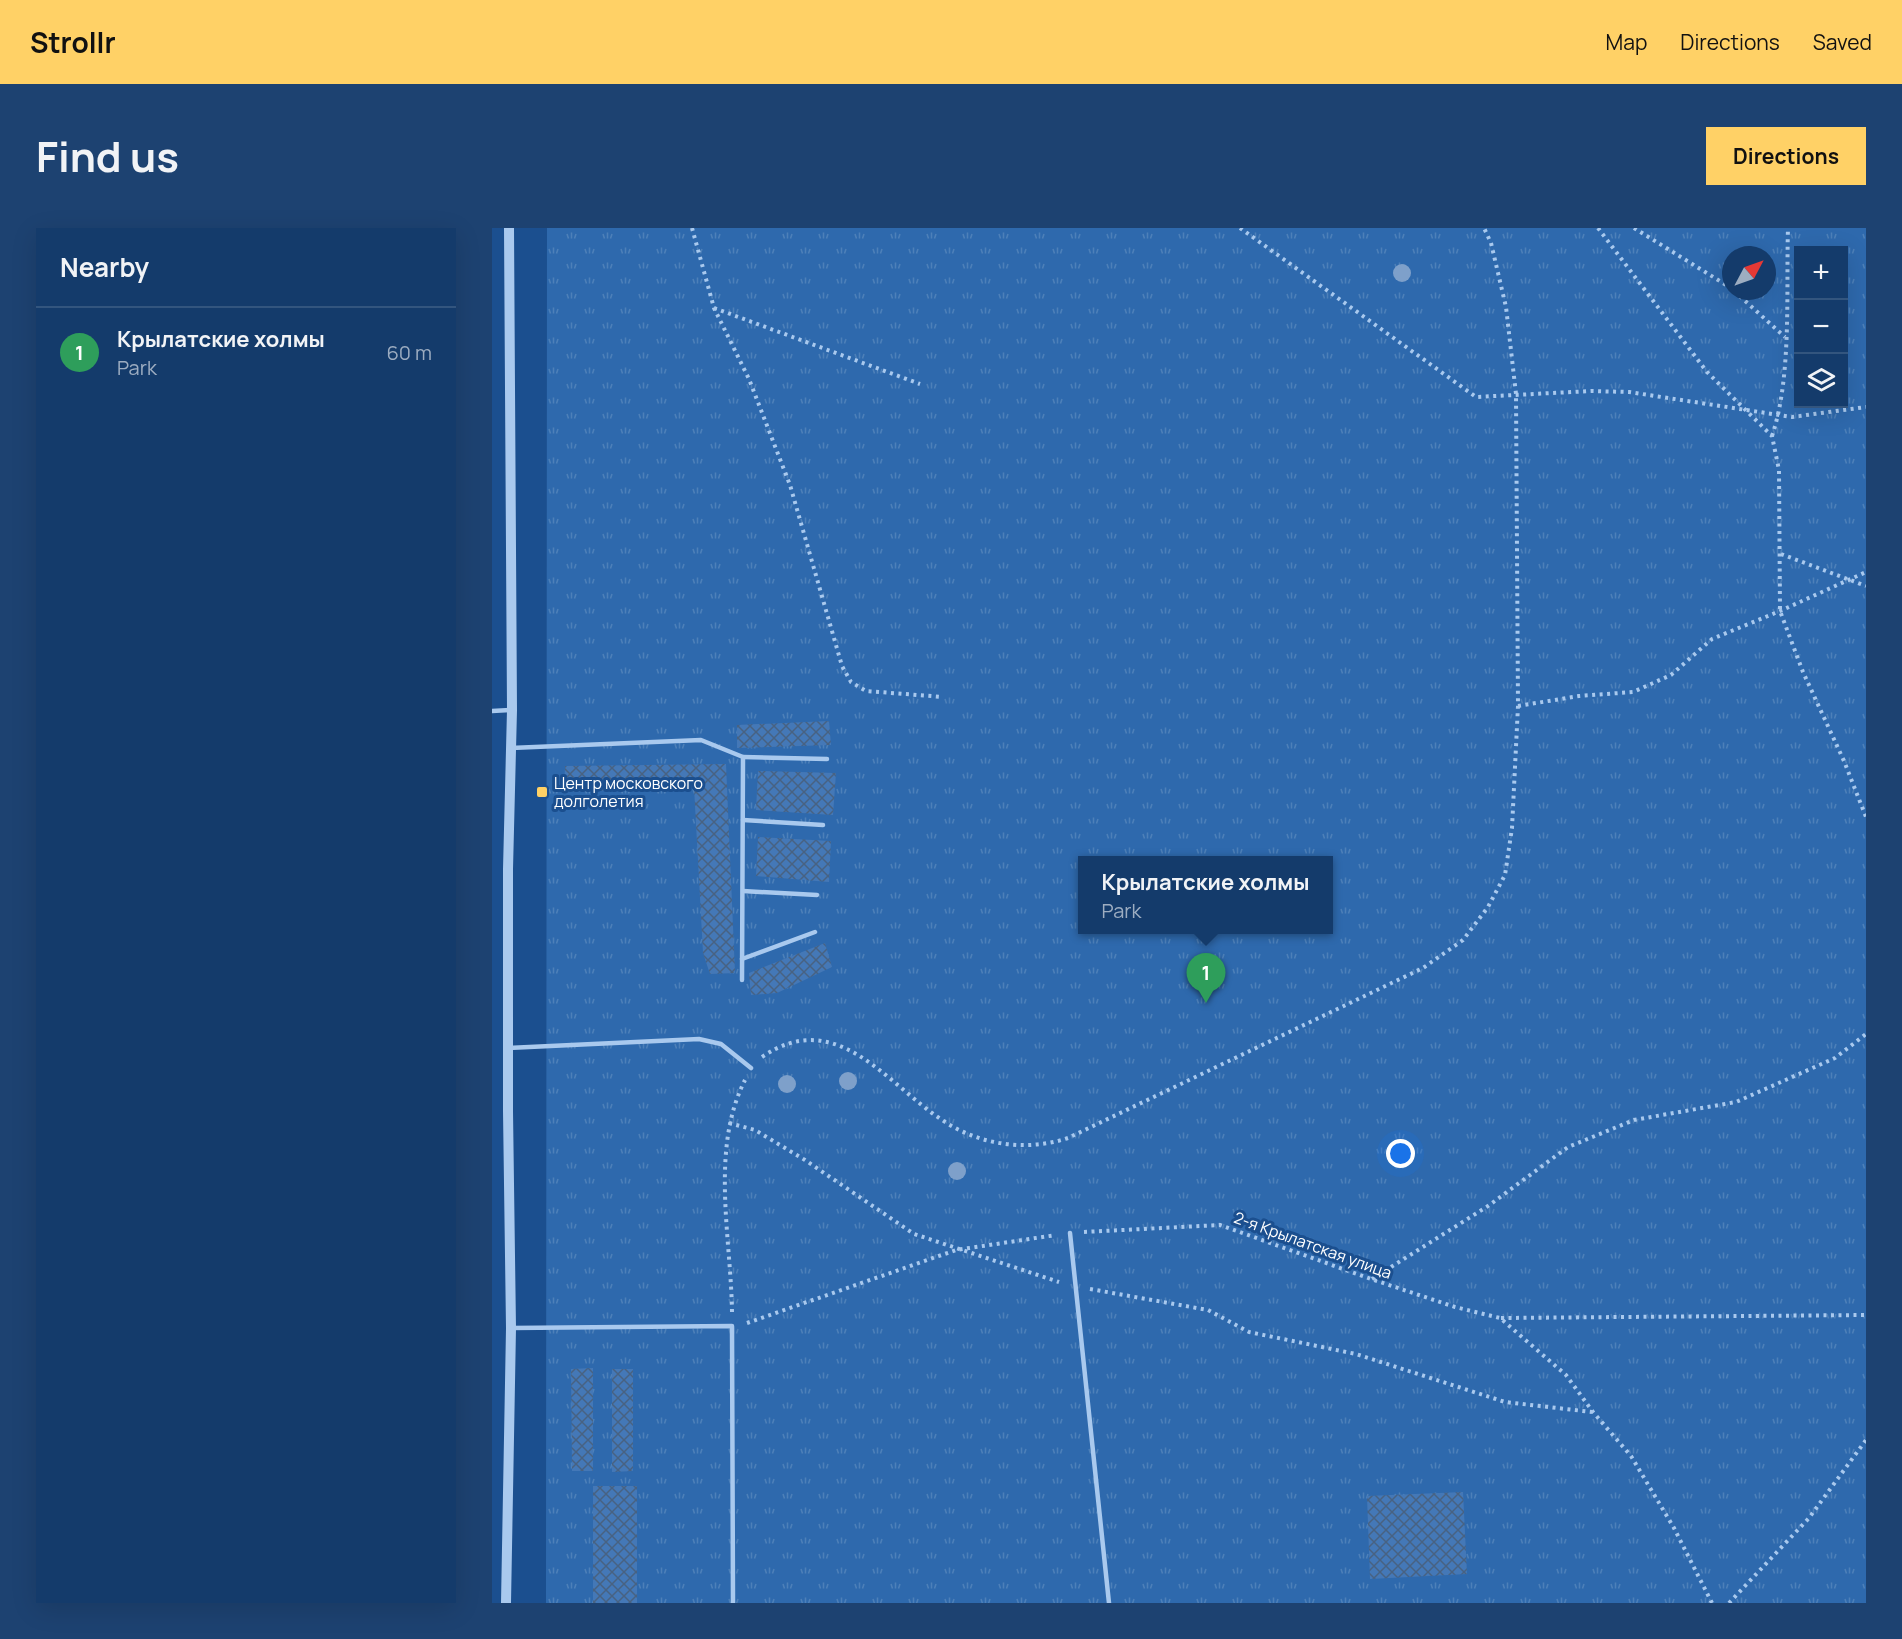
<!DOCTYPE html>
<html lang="en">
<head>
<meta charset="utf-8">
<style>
  body { margin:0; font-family:Manrope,sans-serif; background:#1d4271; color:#f1f3f6 }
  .controls { position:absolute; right:18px; top:18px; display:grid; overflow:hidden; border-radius:0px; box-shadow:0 6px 24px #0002 }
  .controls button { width:54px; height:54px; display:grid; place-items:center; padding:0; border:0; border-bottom:2px solid #33557e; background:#143b6b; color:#f1f3f6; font:30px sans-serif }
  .compass { position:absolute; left:1230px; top:18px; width:54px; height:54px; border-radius:50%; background:#143b6b; box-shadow:0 6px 24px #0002; rotate:49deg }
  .you { position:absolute; left:909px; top:926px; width:21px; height:21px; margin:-15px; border:4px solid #fff; border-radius:50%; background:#1a73e8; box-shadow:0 0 0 9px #1a73e833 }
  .badge { display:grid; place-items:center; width:39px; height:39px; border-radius:50%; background:#ffd166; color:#fff; font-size:20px; font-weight:700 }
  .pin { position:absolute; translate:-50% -50px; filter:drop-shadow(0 2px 3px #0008) }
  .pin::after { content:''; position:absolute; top:32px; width:21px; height:18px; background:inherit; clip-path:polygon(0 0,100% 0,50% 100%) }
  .popup { position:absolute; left:586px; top:628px; width:255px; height:78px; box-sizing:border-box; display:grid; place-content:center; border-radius:0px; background:#143b6b; filter:drop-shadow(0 2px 4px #0005); font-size:20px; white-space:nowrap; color:#9dadc1 }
  .popup b { font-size:22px; color:#f1f3f6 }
  .popup::after { content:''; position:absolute; left:50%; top:100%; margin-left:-12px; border:12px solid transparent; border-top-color:#143b6b }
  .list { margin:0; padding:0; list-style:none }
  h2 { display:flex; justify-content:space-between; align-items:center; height:78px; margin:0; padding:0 24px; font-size:26px }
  h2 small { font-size:20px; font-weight:400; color:#9dadc1 }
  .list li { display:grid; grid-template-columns:39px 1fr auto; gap:18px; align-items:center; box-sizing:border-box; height:90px; padding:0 24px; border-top:2px solid #33557e }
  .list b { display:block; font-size:22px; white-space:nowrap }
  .list p { margin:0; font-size:20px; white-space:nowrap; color:#9dadc1 }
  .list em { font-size:20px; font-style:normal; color:#9dadc1 }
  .icon { flex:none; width:33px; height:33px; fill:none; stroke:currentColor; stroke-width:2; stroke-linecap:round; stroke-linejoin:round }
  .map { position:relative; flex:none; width:1374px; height:1375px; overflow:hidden; border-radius:0px }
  header { display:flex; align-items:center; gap:36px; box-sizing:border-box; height:84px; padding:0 30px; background:#ffd166; color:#111 }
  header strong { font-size:28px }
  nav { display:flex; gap:33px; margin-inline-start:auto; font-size:21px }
  .intro { display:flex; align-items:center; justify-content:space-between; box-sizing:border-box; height:144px; padding:0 36px }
  h1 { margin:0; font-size:42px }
  .button { padding:15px 27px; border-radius:0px; background:#ffd166; color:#111; font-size:21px; font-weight:700 }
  main { display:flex; gap:36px; padding:0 36px }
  aside { flex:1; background:#143b6b; border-radius:0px; box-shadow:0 6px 24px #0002 }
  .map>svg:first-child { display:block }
</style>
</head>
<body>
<header>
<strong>Strollr</strong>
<nav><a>Map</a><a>Directions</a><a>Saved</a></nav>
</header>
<div class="intro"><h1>Find us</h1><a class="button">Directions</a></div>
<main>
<aside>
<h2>Nearby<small></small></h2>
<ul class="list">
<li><span class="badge" style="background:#2e9e5b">1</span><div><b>Крылатские холмы</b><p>Park</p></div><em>60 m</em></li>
</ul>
</aside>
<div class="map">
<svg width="1374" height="1375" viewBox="0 0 1374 1375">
  <defs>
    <pattern id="park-tufts" width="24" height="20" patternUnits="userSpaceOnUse" patternTransform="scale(1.5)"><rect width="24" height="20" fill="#2e69ad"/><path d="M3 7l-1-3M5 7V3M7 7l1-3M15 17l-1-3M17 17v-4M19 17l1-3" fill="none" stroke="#4d80b9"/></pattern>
    <pattern id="building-cross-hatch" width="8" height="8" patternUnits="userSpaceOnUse" patternTransform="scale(1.5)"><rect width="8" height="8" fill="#4478b7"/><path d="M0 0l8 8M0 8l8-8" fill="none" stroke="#486282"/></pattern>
  </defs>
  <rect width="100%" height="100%" fill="#1b4f8f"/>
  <path fill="url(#park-tufts)" fill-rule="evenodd" d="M55,0H1374V1375H54ZM1306,22H1352V176H1306ZM1239,27H1275V63H1239ZM591,632H837V702H591Z"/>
  <g fill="url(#building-cross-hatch)">
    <polygon points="337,493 339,517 245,520 245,497"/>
    <polygon points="234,536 243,745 218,746 211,725 202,559 72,564 73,538"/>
    <polygon points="266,543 344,545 341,587 264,582"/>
    <polygon points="266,609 339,613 337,654 264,648"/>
    <polygon points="333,715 340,739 285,765 259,767 257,745"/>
    <polygon points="101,1140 101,1243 80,1243 79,1141"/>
    <polygon points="120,1141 141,1141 141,1243 120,1244"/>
    <rect x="101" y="1258" width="44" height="117"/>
    <polygon points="971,1264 975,1346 878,1351 875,1268"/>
  </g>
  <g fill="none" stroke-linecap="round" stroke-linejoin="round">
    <g stroke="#a9c9ee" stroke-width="4" stroke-dasharray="3 4.5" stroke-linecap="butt">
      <polyline points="200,0 222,80 257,151 298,257 350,438 359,454 374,463 451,469"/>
      <polyline points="748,0 984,169 1099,163 1137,164 1300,189 1374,179"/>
      <polyline points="1106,0 1215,144 1280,208 1287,242 1288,383 1311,444 1352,533 1374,589"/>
      <polyline points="1142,0 1239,60"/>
      <polyline points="1242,63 1293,109"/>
      <polyline points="222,80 428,156"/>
      <path d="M1280,208C1300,149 1294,63 1296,0"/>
      <polyline points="1289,326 1374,358"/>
      <polyline points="1026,478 1087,468 1141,464 1179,447 1220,411 1288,383 1374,344"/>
      <path d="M270,829C344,778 394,855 450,892C487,917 534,924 576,910L931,740L971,712L996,679L1013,647L1020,600L1026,478L1024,166L1014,79L999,15L992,0"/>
      <polyline points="237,895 263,902 313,932 422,1006 567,1054"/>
      <polyline points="592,1004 728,997 879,1051 963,1079 1008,1090 1074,1147 1101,1184 1139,1228 1182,1300 1220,1375"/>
      <polyline points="880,1051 996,978 1076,919 1142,892 1244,874 1343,830 1374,806"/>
      <polyline points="598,1061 716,1082 757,1104 864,1126 1013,1174 1100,1184"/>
      <path d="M240,1084C239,1009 218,921 253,852"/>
      <polyline points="1009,1090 1374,1087"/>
      <polyline points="255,1095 464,1022 564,1007"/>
      <polyline points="1237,1375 1317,1290 1374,1212"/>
    </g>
    <g stroke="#a9c9ee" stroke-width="4.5">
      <polyline points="0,483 20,482"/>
      <polyline points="19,520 209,512 251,529 250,752"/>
      <polyline points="251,529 335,531"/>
      <polyline points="251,592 331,597"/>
      <polyline points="251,663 325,667"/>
      <polyline points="250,731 323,704"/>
      <polyline points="16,820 207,811 229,816 259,840"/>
      <polyline points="578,1005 617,1375"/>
      <polyline points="19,1100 240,1098 241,1375"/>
    </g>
    <polyline stroke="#a9c9ee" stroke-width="10" points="14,1375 19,1100 16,883 16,641 20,482 17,0"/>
  </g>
  <g fill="#7ea0ca">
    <circle cx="910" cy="45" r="9"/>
    <circle cx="356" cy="853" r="9"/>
    <circle cx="295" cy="856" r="9"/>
    <circle cx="465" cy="943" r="9"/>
  </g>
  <rect fill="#ffd166" stroke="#1b4f8f" stroke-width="2" x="44" y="558" width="12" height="12" rx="3"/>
  <g text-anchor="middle" stroke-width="6" stroke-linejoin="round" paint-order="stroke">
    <g font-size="16" fill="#fff" stroke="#1b4f8f" text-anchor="start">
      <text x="62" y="561">Центр московского<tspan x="62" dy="18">долголетия</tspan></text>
    </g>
    <g font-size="16" fill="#fff" stroke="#1b4f8f">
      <text transform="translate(821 1017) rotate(20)" y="6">2-я Крылатская улица</text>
    </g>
  </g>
</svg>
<div class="controls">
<button>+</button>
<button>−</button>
<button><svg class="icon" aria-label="layers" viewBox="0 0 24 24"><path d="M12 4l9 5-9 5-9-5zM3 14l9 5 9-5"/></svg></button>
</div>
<svg class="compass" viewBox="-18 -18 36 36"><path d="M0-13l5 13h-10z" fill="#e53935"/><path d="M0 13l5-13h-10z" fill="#9dadc1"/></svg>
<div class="you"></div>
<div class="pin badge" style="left:714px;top:775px;background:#2e9e5b">1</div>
<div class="popup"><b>Крылатские холмы</b>Park</div>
</div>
</main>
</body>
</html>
